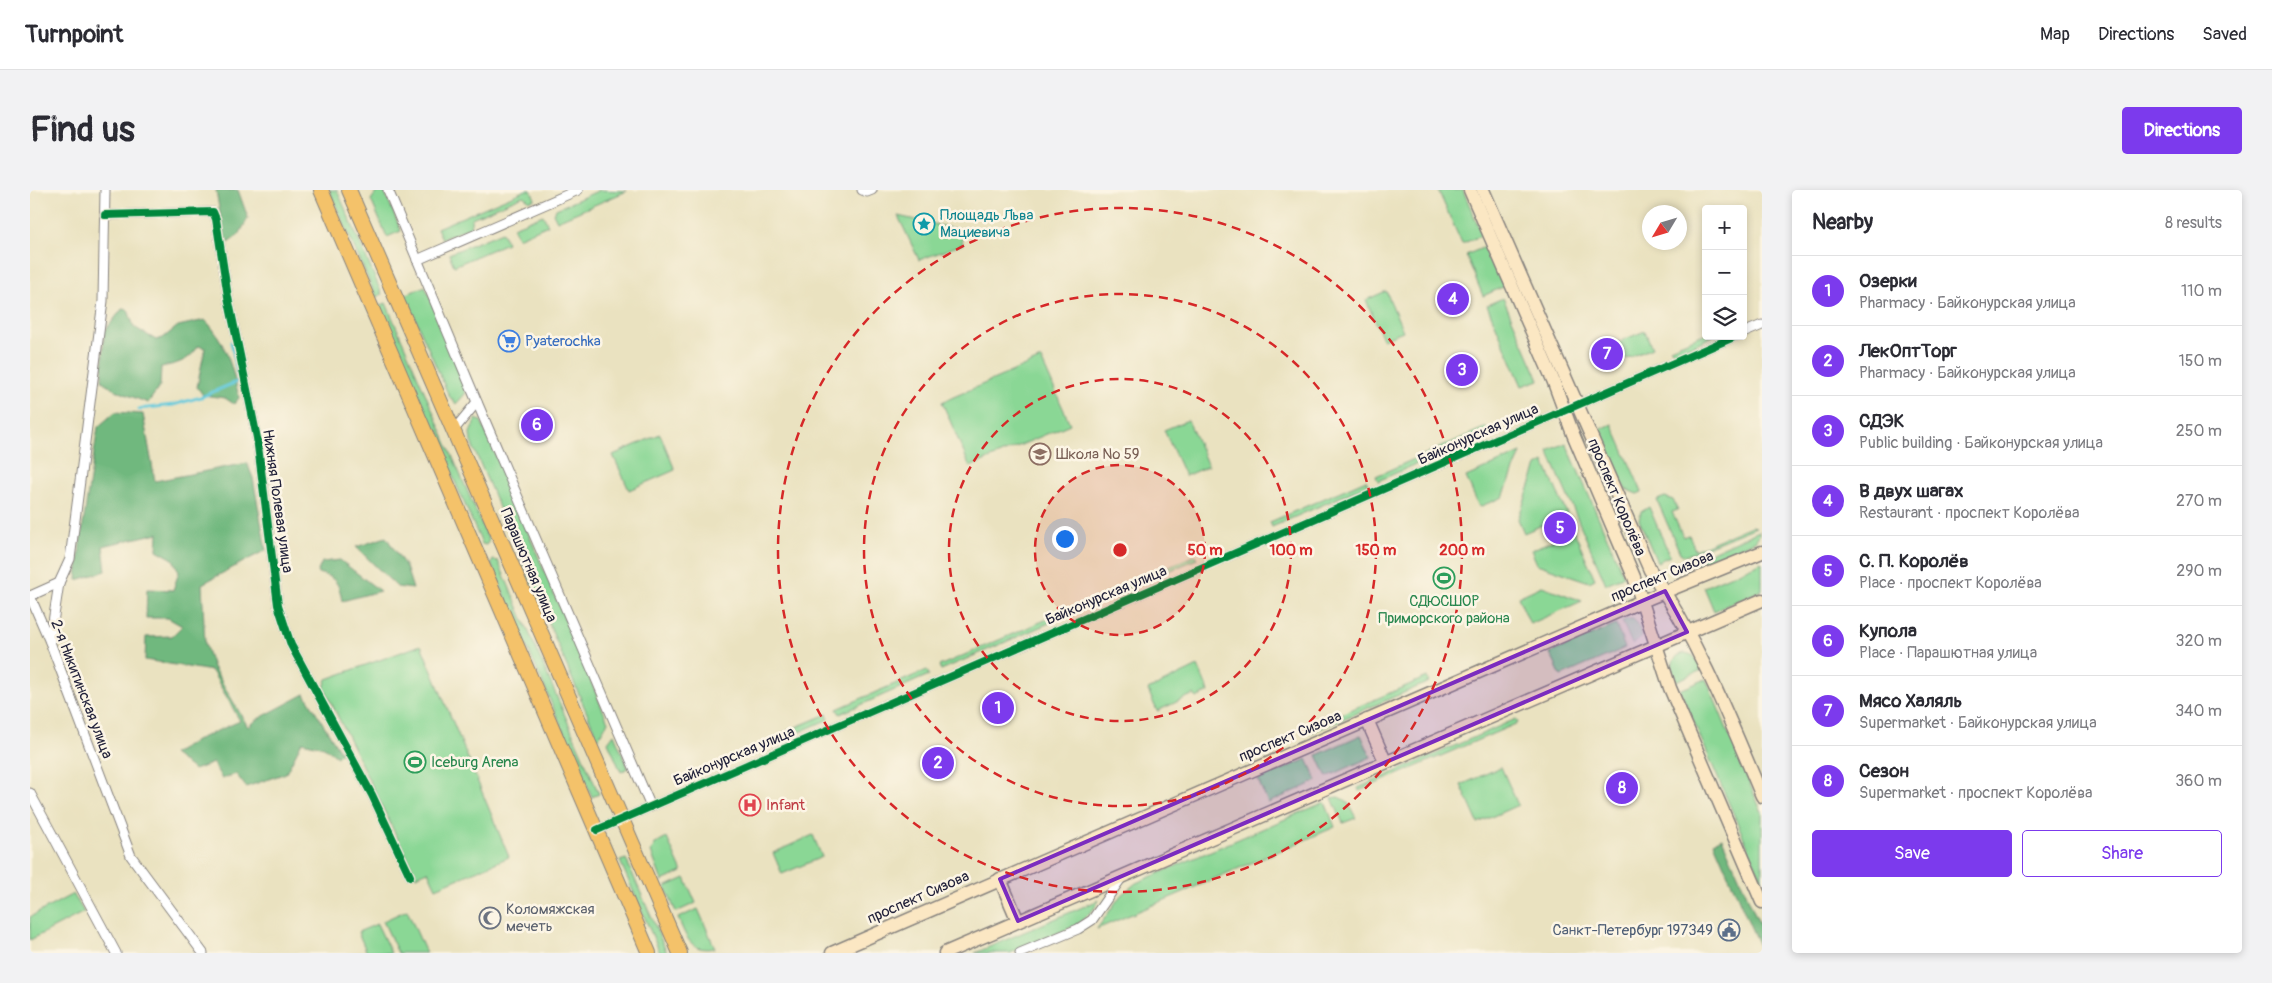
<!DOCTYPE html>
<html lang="en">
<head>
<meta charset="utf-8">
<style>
  body { margin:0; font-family:Pangolin,sans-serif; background:#f2f2f3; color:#2b2b33 }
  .controls { position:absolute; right:15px; top:15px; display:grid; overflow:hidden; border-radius:5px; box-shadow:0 2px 8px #0003 }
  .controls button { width:45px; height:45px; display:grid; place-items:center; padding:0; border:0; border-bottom:1px solid #e1e1e2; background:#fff; color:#2b2b33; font:25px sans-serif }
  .compass { position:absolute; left:1612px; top:15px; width:45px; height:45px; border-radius:50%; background:#fff; box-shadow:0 2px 8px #0003; rotate:232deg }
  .you { position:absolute; left:1034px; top:348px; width:18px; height:18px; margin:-12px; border:4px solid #fff; border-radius:50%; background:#1a73e8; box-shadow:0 0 0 8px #1a73e833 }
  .badge { display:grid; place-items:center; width:32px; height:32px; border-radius:50%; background:#7c3aed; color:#fff; font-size:16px; font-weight:700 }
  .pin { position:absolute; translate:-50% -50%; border:2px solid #fff; box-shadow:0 1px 5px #0006 }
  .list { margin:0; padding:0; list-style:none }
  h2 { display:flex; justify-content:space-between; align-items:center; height:65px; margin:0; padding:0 20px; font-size:21px }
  h2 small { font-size:16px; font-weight:400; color:#7c7c81 }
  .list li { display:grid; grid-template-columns:32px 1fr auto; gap:15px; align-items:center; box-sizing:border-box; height:70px; padding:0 20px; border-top:1px solid #e1e1e2 }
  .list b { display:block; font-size:19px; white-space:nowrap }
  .list p { margin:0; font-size:16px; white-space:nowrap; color:#7c7c81 }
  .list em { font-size:16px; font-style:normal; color:#7c7c81 }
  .actions { display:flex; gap:10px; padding:15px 20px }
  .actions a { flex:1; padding:11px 0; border:1px solid #7c3aed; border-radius:5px; text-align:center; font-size:18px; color:#7c3aed }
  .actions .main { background:#7c3aed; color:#fff }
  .icon { flex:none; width:28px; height:28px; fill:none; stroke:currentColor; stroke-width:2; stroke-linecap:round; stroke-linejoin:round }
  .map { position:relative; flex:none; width:1732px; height:763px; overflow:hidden; border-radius:5px }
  header { display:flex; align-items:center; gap:30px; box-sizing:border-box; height:70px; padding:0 25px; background:#fff; border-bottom:1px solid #e1e1e2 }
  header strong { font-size:24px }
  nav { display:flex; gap:28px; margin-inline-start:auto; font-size:18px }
  .intro { display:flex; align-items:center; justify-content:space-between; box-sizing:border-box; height:120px; padding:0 30px }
  h1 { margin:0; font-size:35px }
  .button { padding:12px 22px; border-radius:5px; background:#7c3aed; color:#fff; font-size:18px; font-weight:700 }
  main { display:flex; gap:30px; padding:0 30px }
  aside { flex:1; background:#fff; border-radius:5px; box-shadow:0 2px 8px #0003 }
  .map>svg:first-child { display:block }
</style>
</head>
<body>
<header>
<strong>Turnpoint</strong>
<nav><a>Map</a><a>Directions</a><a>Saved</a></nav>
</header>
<div class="intro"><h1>Find us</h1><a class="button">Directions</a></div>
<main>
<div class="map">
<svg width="1732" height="763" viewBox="0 0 1732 763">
  <rect width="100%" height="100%" fill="#fcf5e5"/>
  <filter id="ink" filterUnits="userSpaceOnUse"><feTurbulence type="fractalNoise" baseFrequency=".02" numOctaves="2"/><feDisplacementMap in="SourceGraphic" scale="10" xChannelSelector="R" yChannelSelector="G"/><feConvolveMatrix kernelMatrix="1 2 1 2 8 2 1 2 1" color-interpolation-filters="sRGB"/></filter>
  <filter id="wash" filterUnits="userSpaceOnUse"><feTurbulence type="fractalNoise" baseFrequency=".0096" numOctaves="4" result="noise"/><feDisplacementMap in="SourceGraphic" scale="20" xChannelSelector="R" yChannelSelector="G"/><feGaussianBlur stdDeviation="1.12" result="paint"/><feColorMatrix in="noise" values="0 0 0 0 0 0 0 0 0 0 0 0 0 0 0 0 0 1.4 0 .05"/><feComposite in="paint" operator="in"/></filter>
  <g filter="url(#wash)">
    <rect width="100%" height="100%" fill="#eae2c0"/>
    <g fill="#8ad795" stroke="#567c68">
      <polygon points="299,0 307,0 352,104 346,107"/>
      <polygon points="348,0 354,0 371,41 357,47 341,10"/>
      <polygon points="496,0 501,0 505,9 500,11 493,6 442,28 440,37 412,49 407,38"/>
      <polygon points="570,0 597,1 527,31 523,23 526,19"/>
      <polygon points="1408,0 1433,0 1452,45 1432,54"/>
      <polygon points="513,25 518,35 488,48 483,37"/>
      <polygon points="868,26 930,40 933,54 889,70"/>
      <polygon points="472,42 477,53 424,76 419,64"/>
      <polygon points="1457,56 1475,96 1453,106 1436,65"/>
      <polygon points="395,96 435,194 435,204 426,214 419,206 375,105"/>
      <polygon points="1356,101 1373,141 1353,149 1336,110"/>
      <polygon points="1473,108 1509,190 1492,196 1457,115"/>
      <polygon points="356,113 459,351 456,355 452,354 349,116"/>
      <polygon points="1615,141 1622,158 1584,174 1583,160 1578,156"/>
      <polygon points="1676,143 1676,146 1684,146 1645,163 1640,158"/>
      <polygon points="1011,169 1040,234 940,277 912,212"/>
      <polygon points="446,229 451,231 578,532 568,549 441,252 440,243"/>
      <polygon points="1158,230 1178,276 1155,286 1134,240"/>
      <polygon points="1582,234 1612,302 1607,304 1595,299 1569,240"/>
      <polygon points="1456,237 1459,242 1348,291 1346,286"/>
      <polygon points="630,244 645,280 599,300 583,265"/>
      <polygon points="1536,253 1594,386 1576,394 1518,261"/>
      <polygon points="1491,263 1473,307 1449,317 1436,287"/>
      <polygon points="1514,272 1537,324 1494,343 1488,329 1507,276"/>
      <polygon points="1336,290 1338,295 1242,337 1240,332"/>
      <polygon points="1635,307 1643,310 1648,320 1642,322 1653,347 1659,345 1665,360 1721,336 1726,337 1655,366 1650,363 1627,310"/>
      <polygon points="1619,317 1640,366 1627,372 1609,330 1611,322"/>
      <polygon points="1544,341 1565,389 1559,392 1507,374 1501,360"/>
      <polygon points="1729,341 1729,345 1725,351 1666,376 1664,370"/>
      <polygon points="1165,365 1167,369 911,480 909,476"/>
      <polygon points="463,370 468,371 569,604 562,607 461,374"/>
      <polygon points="1732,372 1732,400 1684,421 1674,397"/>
      <polygon points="1512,396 1552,411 1500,434 1488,407"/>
      <polygon points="1598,429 1603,429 1608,434 1612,447 1608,451 1602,454 1592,431"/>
      <polygon points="1586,435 1595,458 1531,486 1520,463"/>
      <polygon points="391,455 479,667 406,698 398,681 386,686 294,498 297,489"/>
      <path d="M1654,463C1665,464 1668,470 1672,480L1646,491C1641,479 1639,468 1654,463Z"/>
      <polygon points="1168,476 1179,502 1166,508 1164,504 1127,521 1118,500"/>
      <polygon points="897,480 899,485 810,524 807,519"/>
      <polygon points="1397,487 1399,492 1278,544 1276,539"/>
      <polygon points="1676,489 1732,623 1732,690 1650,500"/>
      <polygon points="797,524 799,529 754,549 752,543"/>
      <polygon points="1486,529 1488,533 1329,601 1328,598"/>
      <polygon points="584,544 598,578 591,582 578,552"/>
      <polygon points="1331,545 1341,567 1297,587 1287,565"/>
      <polygon points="1277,569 1287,591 1238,613 1228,590"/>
      <polygon points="1471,577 1488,615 1448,633 1431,595"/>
      <polygon points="1308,607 1317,611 1326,628 1313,633 1302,608"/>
      <polygon points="1295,612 1305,637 1067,739 1091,705 1106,693"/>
      <polygon points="783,645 792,667 752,684 743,663"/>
      <polygon points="637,648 652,682 632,691 621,662 625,654"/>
      <polygon points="596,669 637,763 630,763 590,671"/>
      <polygon points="655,688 666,713 646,722 635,697"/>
      <polygon points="43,704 54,722 0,750 0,727"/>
      <polygon points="1069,710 1064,719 1047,735 980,763 945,763"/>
      <path d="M668,719L685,758C660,763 656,746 648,728Z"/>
      <polygon points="377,720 396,763 368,763 353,731"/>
      <polygon points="347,734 361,763 337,763 328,742"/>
    </g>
    <g fill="#6fb87e" stroke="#486d5c">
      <polygon points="186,0 208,0 218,28 209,45 195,55"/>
      <path d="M92,119L98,120L104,137L126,150L133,148L148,136L175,130C196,151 203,180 209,208L204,214L195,208L173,205L167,197L175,158L168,156C160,171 147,174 131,177L130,196L118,213L85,200L72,191L74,142Z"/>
      <polygon points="85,222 113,224 125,291 217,273 223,288 236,360 172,394 175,454 183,477 218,537 228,529 275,504 311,563 307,567 294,557 272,552 256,583 216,597 206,584 192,589 183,573 164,580 143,564 173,547 210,531 182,481 115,470 116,447 142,446 152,436 138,428 116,428 117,399 143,400 149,382 143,369 127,360 128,343 73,356 76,381 47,390 50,354 68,237"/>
      <polygon points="356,347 376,377 383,399 367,397 326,357"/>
      <path d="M310,370L350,401L312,411C309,393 306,387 287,383L292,372Z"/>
      <polygon points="1692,648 1732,740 1732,763 1684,652"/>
    </g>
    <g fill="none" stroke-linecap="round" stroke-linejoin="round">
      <polyline stroke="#60c9db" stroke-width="3" points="109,219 143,215 171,207 209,191 201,152"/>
    </g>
  </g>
  <g filter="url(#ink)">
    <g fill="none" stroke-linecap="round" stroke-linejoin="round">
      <g stroke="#86827e" stroke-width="11">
        <g id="street">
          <polyline points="358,0 447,212 621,617"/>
          <polyline points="832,0 837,2 842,0"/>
          <polyline points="75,25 183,22 186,29 198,107 227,248 248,415 261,455 342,605 380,686"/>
          <polyline points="387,70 548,0"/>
          <polyline points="1713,143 1732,135"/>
          <polyline points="423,241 447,212"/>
          <polyline points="0,406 29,393 40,369 73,111 75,0"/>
          <polyline points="0,406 20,452 101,666 173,763"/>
          <polyline points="20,452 29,393"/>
          <polyline points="0,603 86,763"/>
          <polyline points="567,640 1706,146"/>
          <polyline points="990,763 1048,739 1062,730 1092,687"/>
        </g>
      </g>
      <g stroke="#86827e" stroke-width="15">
        <g id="secondary">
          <polyline points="1440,0 1523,190 1543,244 1604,387 1640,498 1732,712"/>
          <path d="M1453,0L1620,380C1668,450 1699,528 1732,606"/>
          <polyline points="1337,530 1355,571"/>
          <polyline points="970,689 988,731"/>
          <polyline points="802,763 1612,411 1732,362"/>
          <polyline points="915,763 1732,410"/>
        </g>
      </g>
      <g stroke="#86827e" stroke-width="16">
        <g id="primary">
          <polyline points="291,0 619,763"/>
          <polyline points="319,0 650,763"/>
        </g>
      </g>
      <use href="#street" stroke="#fff" stroke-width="9"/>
      <use href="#secondary" stroke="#fbe7c3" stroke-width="12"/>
      <use href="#primary" stroke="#f4c26a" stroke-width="14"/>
      <g stroke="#fcf5e5" stroke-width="11">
        <g id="cycleway">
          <polyline points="75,25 183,22 186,29 198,107 227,248 248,415 261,455 342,605 380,686"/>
          <polyline points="567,640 1706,146"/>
        </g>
      </g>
      <use href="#cycleway" stroke="#00873e" stroke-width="8"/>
    </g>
  </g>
  <path fill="#7b2cbf" fill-opacity="0.2" stroke="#7b2cbf" stroke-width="4" stroke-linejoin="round" d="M1635,401L1657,442L988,731L970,689Z"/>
  <circle cx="1090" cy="360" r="85" fill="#d62828" fill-opacity=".12"/>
  <g fill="none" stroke="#d62828" stroke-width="2.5" stroke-dasharray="9 6">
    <circle cx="1090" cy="360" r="85"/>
    <circle cx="1090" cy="360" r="171"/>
    <circle cx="1090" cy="360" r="256"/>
    <circle cx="1090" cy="360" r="342"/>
  </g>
  <defs>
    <g id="sight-ring" transform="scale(1.125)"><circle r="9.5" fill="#fcf5e5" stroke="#0f9aa8" stroke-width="1.5"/><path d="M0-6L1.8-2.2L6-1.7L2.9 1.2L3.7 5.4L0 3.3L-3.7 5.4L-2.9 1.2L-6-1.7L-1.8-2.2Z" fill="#0f9aa8"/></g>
    <g id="supermarket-ring" transform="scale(1.125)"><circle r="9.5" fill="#fcf5e5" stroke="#3f7fe0" stroke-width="1.5"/><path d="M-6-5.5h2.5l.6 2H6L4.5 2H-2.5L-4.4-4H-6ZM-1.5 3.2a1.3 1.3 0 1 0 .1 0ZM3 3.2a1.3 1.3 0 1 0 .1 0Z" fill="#3f7fe0"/></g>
    <g id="school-ring" transform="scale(1.125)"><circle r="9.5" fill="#fcf5e5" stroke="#8d6e63" stroke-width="1.5"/><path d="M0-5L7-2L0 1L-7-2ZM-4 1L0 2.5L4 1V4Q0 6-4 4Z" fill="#8d6e63"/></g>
    <g id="stadium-ring" transform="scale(1.125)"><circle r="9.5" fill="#fcf5e5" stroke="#2e9e5b" stroke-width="1.5"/><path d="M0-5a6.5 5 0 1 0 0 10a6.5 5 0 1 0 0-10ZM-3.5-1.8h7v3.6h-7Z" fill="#2e9e5b"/></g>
    <g id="hospital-ring" transform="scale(1.125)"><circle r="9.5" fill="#fcf5e5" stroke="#e0444e" stroke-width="1.5"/><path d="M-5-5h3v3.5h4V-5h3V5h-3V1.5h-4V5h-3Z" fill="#e0444e"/></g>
    <g id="mosque-ring" transform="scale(1.125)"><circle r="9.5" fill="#fcf5e5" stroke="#6b7280" stroke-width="1.5"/><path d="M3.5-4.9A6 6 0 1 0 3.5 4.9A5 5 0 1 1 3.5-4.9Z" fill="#6b7280"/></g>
    <g id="civic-ring" transform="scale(1.125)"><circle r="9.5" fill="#fcf5e5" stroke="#5c6f8a" stroke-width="1.5"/><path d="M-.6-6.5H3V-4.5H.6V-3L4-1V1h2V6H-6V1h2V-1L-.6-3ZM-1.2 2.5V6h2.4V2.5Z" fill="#5c6f8a"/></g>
  </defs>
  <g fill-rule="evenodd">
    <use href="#sight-ring" x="894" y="34"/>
    <use href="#supermarket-ring" x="479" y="151"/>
    <use href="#school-ring" x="1010" y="264"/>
    <use href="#stadium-ring" x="1414" y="388"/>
    <use href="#stadium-ring" x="385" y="572"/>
    <use href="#hospital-ring" x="720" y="615"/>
    <use href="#mosque-ring" x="460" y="728"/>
    <use href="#civic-ring" x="1699" y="740"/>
  </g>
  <g text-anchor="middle" stroke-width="5" stroke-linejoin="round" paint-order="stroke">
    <g font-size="15" fill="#0d838f" stroke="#fcf5e5" text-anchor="start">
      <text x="910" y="30">Площадь Льва<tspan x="910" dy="17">Мациевича</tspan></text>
    </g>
    <g font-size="15" fill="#366cbe" stroke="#fcf5e5" text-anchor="start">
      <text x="495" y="156">Pyaterochka</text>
    </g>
    <g font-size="15" fill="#22223b" stroke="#fcf5e5">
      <text transform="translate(1448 244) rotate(-24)" y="5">Байконурская улица</text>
      <text transform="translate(1587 307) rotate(67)" y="5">проспект Королёва</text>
      <text transform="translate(248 311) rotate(82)" y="5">Нижняя Полевая улица</text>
      <text transform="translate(499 375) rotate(67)" y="5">Парашютная улица</text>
      <text transform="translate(1632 386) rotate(-23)" y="5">проспект Сизова</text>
      <text transform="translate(1076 405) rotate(-23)" y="5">Байконурская улица</text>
      <text transform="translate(52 499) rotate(69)" y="5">2-я Никитинская улица</text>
      <text transform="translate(1260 546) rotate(-23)" y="5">проспект Сизова</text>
      <text transform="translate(704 566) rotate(-23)" y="5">Байконурская улица</text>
      <text transform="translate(888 707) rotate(-24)" y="5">проспект Сизова</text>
    </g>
    <g font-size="15" fill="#785e54" stroke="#fcf5e5" text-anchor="start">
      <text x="1026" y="269">Школа № 59</text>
    </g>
    <g font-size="15" fill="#27864d" stroke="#fcf5e5">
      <text x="1414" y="416">СДЮСШОР<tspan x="1414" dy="17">Приморского района</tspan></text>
      <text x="401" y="577" text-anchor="start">Iceburg Arena</text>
    </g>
    <g font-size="15" fill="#be3a42" stroke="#fcf5e5" text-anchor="start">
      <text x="736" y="620">Infant</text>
    </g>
    <g font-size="15" fill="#5b616d" stroke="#fcf5e5" text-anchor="start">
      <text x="476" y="724">Коломяжская<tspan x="476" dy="17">мечеть</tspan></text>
    </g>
    <g font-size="15" fill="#4e5e75" stroke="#fcf5e5" text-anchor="end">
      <text x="1683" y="745">Санкт-Петербург 197349</text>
    </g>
  </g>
  <circle cx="1090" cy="360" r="8" fill="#d62828" stroke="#fcf5e5" stroke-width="2.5"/>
  <g font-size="15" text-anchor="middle" font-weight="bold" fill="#d62828" stroke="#fcf5e5" stroke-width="5" stroke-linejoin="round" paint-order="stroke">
    <text x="1175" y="365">50 m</text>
    <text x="1261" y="365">100 m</text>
    <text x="1346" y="365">150 m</text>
    <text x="1432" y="365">200 m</text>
  </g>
</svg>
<div class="controls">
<button>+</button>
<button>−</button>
<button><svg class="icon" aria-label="layers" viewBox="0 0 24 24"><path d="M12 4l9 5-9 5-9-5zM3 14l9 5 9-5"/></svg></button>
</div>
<svg class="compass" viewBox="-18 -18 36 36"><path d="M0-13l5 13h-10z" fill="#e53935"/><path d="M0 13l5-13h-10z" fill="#7c7c81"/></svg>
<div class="you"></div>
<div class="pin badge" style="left:968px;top:518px">1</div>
<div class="pin badge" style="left:908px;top:573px">2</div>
<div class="pin badge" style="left:1432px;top:180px">3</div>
<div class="pin badge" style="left:1423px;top:109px">4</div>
<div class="pin badge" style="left:1530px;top:338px">5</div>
<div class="pin badge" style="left:507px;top:235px">6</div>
<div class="pin badge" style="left:1577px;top:164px">7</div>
<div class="pin badge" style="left:1592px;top:598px">8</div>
</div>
<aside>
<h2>Nearby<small>8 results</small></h2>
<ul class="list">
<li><span class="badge">1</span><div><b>Озерки</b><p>Pharmacy · Байконурская улица</p></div><em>110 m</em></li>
<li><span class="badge">2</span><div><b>ЛекОптТорг</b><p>Pharmacy · Байконурская улица</p></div><em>150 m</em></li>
<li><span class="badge">3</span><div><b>СДЭК</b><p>Public building · Байконурская улица</p></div><em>250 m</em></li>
<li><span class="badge">4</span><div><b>В двух шагах</b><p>Restaurant · проспект Королёва</p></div><em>270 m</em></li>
<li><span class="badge">5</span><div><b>С. П. Королёв</b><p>Place · проспект Королёва</p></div><em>290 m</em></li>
<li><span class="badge">6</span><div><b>Купола</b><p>Place · Парашютная улица</p></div><em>320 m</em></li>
<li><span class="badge">7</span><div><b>Мясо Халяль</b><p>Supermarket · Байконурская улица</p></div><em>340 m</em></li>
<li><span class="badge">8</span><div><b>Сезон</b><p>Supermarket · проспект Королёва</p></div><em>360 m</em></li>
</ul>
<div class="actions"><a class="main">Save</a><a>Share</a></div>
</aside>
</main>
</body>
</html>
